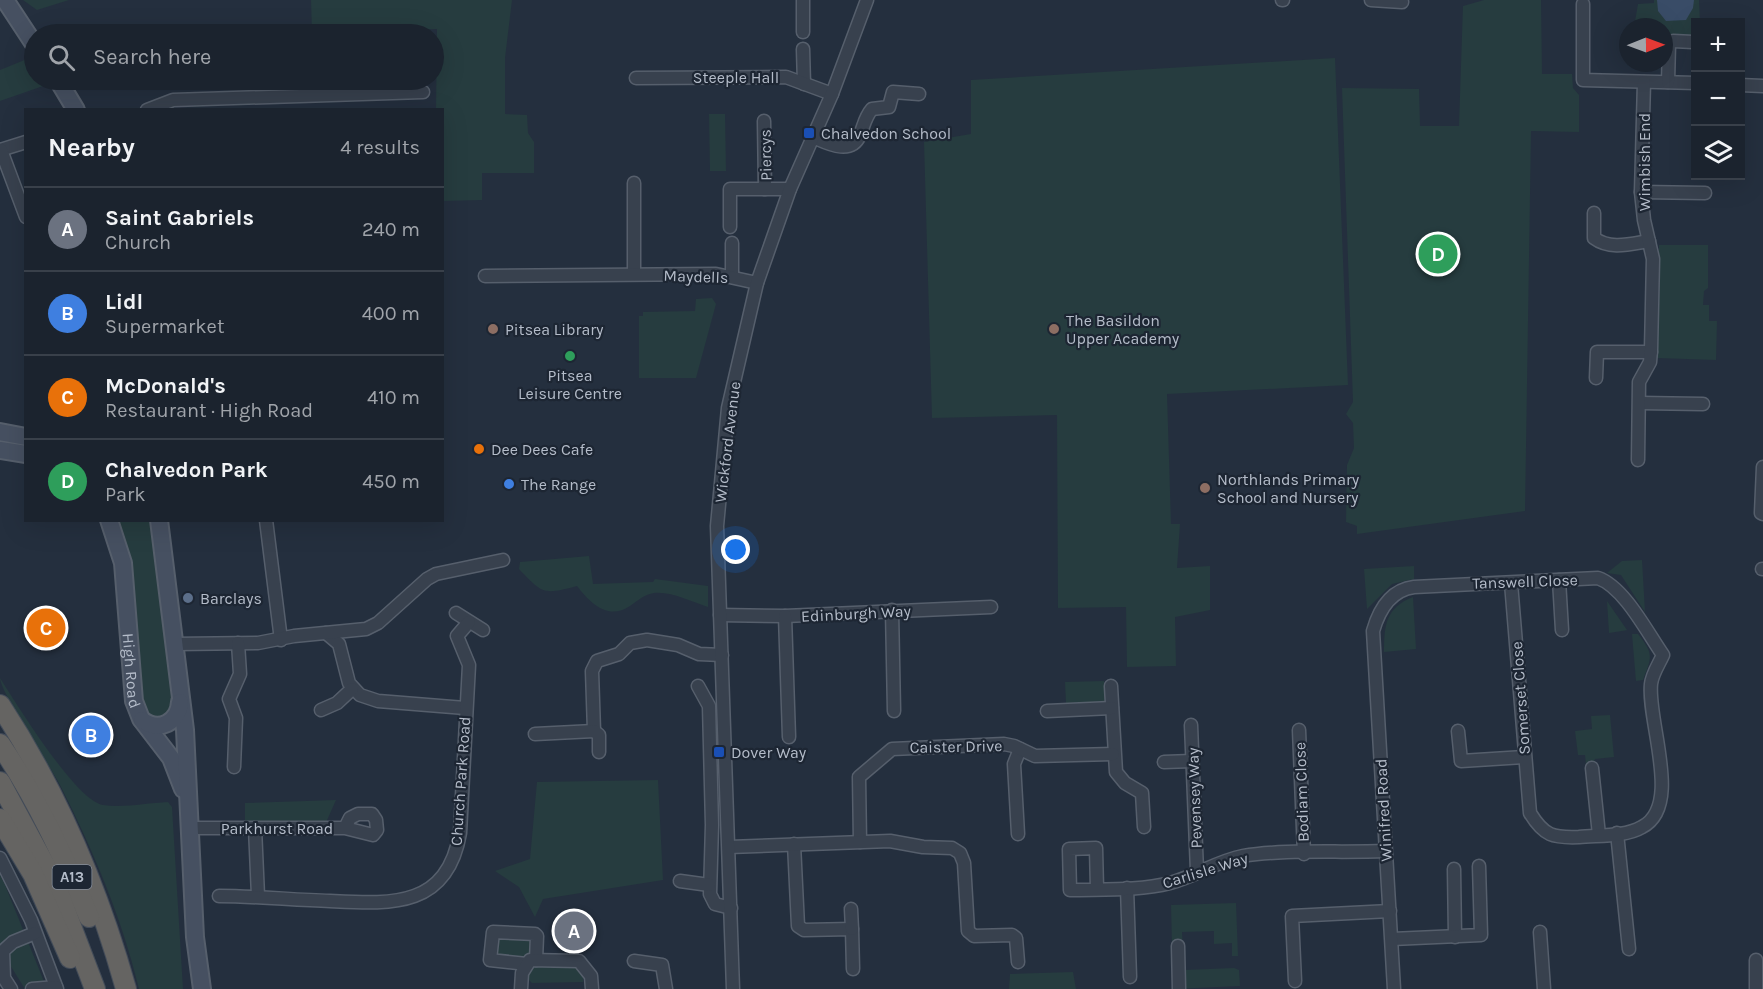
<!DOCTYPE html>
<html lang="en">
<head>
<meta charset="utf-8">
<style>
  body { margin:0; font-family:Karla,sans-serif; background:#282f3a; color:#f1f3f6 }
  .controls { position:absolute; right:18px; top:18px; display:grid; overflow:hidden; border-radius:0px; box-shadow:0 6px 24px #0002 }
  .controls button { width:54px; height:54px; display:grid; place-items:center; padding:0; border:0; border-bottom:2px solid #39404a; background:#1b232e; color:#f1f3f6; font:30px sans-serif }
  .compass { position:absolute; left:1619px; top:18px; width:54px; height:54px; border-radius:50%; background:#1b232e; box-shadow:0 6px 24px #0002; rotate:89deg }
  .you { position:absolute; left:736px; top:550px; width:21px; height:21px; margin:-15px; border:4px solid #fff; border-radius:50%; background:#1a73e8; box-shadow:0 0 0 9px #1a73e833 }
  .badge { display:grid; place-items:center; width:39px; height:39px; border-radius:50%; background:#8ab4f8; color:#fff; font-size:20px; font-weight:700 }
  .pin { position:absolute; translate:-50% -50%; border:3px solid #fff; box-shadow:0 2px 6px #0006 }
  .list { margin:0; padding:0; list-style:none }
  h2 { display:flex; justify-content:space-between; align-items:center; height:78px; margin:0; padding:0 24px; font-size:26px }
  h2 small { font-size:20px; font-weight:400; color:#a0a4aa }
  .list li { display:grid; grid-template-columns:39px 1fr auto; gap:18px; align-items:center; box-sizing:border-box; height:84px; padding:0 24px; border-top:2px solid #39404a }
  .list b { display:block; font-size:22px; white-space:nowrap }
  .list p { margin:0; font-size:20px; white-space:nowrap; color:#a0a4aa }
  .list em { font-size:20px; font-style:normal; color:#a0a4aa }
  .icon { flex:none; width:33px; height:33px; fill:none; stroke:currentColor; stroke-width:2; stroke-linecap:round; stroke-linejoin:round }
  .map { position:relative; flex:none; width:1763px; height:989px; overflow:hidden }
  .search { position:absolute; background:#1b232e; box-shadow:0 6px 24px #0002; left:24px; top:24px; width:420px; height:66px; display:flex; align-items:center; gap:15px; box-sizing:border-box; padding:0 21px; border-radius:33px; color:#a0a4aa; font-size:22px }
  .panel { position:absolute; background:#1b232e; box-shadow:0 6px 24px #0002; left:24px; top:108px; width:420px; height:414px; border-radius:0px }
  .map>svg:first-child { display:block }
</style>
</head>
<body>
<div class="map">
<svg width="1763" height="989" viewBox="0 0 1763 989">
  <rect width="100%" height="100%" fill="#242f3e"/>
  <g fill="#263c3f">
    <polygon points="23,0 69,0 37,10"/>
    <polygon points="311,0 512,0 505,58 505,114 527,115 528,133 534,142 534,173 482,173 482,200 443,201 442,110 436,109 437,29 312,34"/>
    <polygon points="1484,0 1541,0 1542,74 1572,74 1573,88 1579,95 1579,132 1531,131 1525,511 1357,534 1357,526 1346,522 1347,465 1354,448 1353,423 1346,414 1353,402 1342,88 1419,89 1420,126 1459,126 1463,6"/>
    <polygon points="1654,0 1699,0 1700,22 1696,22 1695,35 1664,35 1664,27 1634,27 1638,4 1654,3"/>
    <polygon points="1335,58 1348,385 1167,394 1171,524 1180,524 1177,568 1210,566 1210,610 1175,617 1176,666 1127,667 1126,607 1058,608 1057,415 932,418 924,142 971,134 971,80"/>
    <polygon points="27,59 34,70 34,80 42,80 46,85 0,101 0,70"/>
    <polygon points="709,114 725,114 726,171 710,171"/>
    <polygon points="1659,245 1708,245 1708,288 1704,291 1703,305 1709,305 1709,321 1717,321 1716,360 1657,358"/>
    <polygon points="712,298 716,304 696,378 639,378 639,316 643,316 643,312 695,311 696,299"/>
    <polygon points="118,521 153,521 174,707 162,719 148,715 143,705 132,564"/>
    <path d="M589,556L593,584L653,582L655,579L708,586V607C692,602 671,591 654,593C645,594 637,601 630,606C608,621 590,603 577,586C543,595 543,594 519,569L520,562Z"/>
    <polygon points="1642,560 1645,612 1621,575 1607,573 1622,561"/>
    <polygon points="1414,566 1414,579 1392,584 1367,609 1364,569"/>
    <path d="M1413,597L1416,649L1384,652C1384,624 1386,608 1413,597Z"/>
    <polygon points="1607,601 1627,630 1628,630 1609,633"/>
    <path d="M1632,634H1638C1654,654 1652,657 1643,680L1636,681Z"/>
    <path d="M0,678C16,703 76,801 103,805C123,808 147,803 168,802L172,807L183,989H139C122,918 93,850 60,785C49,764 1,694 0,678Z"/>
    <polygon points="1104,681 1105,702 1066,703 1065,682"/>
    <polygon points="1610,715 1614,757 1595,759 1593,764 1586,765 1585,755 1578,755 1575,731 1592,729 1591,716"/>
    <polygon points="658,780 663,880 543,899 535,917 519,887 495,871 530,859 537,782"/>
    <polygon points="336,800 324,827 245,827 245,803"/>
    <polygon points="0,875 5,885 47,989 25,989 0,949"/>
    <polygon points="1236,903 1238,956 1232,956 1232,943 1214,944 1214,931 1182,932 1184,970 1234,968 1239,970 1240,986 1173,989 1171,905"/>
    <polygon points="496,939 533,940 532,955 524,958 495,957"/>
    <polygon points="541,963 575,964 583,971 583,982 532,983 524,975 529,967"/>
    <polygon points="1073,972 1076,989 1009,989 1010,974"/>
  </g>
  <polygon fill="#394c67" points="1657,0 1694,0 1693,8 1686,20 1666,21 1658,11"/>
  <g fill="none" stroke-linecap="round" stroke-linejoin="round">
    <g stroke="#565f6c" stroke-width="15">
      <g id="minor">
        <polyline points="803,0 803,32"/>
        <polyline points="1282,0 1283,0"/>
        <polyline points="1371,0 1402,2"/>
        <polyline points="1583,4 1583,80 1696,83"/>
        <polyline points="803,49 804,84"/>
        <polyline points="636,78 786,77 832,94"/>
        <polyline points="1668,82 1669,44 1673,41 1693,42"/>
        <polyline points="1740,85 1763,86"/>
        <polyline points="147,110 173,100 423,92"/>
        <polyline points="764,121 765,189"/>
        <path d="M813,137C827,143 851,156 860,135C864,125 865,117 872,109L889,107L893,92L919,94"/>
        <polyline points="0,150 26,142"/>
        <polyline points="1,150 26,217"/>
        <polyline points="634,183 634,274"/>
        <polyline points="1641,192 1705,193"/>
        <path d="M1594,213V238C1610,250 1630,244 1649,241"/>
        <polyline points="730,227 730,189 790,189"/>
        <polyline points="732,243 732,276"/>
        <polyline points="485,276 716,274 757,283"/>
        <polyline points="1596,378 1597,352 1651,352"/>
        <polyline points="1640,403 1703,404"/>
        <polyline points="1638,460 1639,382 1650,362 1651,350 1653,259 1644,220 1641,192 1644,82"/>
        <polyline points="1763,467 1761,513 1763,514"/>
        <polyline points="266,520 281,640"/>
        <polyline points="1762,569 1763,569"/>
        <polyline points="1559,580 1562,630"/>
        <polyline points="892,610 894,711"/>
        <polyline points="456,613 483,630"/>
        <polyline points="720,615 785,616 991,607"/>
        <polyline points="785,616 789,737"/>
        <polyline points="326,633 339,644 349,683 360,695 378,701 465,708"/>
        <polyline points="175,644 258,643 294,636 366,629 378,623 427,579 436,574 503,560"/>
        <polyline points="698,686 709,706 712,825 710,894 715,904 731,908"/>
        <polyline points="1111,686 1116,772 1125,783 1142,793 1144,827"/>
        <polyline points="321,710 337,703 352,689"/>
        <polyline points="1047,711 1112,708"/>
        <polyline points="1191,725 1197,871"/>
        <polyline points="1299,730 1304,854"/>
        <polyline points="594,731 592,671 597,661 619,654 630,643 647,640 678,645 699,654 722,655"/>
        <polyline points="1458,731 1461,761 1524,757"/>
        <polyline points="535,734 594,731 599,735 599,752"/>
        <polyline points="1164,762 1192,761"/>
        <polyline points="234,767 236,718 229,699 240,674 238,643"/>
        <polyline points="1592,768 1599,835"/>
        <polyline points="189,828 345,828 350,818 358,814 372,814 376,820 377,830 373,835 345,828"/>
        <polyline points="255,828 258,896"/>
        <polyline points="1617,833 1629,949"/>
        <polyline points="1018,834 1014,764 1020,749"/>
        <polyline points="860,842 859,777 892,749 1004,744 1014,746 1035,756 1113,754"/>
        <polyline points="794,844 798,926 804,930 852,929 853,969"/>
        <polyline points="729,847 890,841 923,847 952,848 960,853 964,863 968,931 974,936 1012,935 1016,938 1018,962"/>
        <polyline points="0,858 31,920 57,989"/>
        <polyline points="1454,869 1455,937"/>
        <polyline points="680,881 709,885"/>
        <polyline points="1127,888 1130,977"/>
        <path d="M1097,889L1096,848L1069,849L1070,890C1103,889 1139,891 1170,883C1196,876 1217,861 1243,856C1284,849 1341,853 1385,851"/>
        <path d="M219,896C256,896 293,900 330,901C390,904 447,909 460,833L469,665L457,636L469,622"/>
        <polyline points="851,909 852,929"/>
        <polyline points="1540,932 1544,989"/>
        <polyline points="1392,939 1481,935 1479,866"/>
        <polyline points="1178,946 1179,989"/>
        <polyline points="1756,960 1756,989"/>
        <polyline points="634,961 662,965 666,989"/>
        <polyline points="527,964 490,960 493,932 535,934 537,936 536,960"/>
        <polyline points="1295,981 1292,916 1390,911"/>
        <polyline points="11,989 4,978 3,951 13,942 35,933"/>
        <polyline points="32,989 56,987"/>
        <polyline points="521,989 522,973 530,960 579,961 591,976 592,989"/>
        <polyline points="733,989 717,526 728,408 757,283 790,189 832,94 867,0"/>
        <path d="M1394,989L1373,631C1379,610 1391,590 1414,587L1598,578C1624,587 1647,632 1663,655C1659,664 1652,674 1651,684C1647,722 1683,806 1642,827C1625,837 1599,835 1579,837C1553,838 1544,836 1530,813L1511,583"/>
      </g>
    </g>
    <g stroke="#565f6c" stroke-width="20">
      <g id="secondary">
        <polyline points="5,0 34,44"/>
        <polyline points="58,80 76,110"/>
        <polyline points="0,432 26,437"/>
        <polyline points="0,450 26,454"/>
        <path id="s1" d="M109,520L123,563L134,701L141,719L171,758L183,789"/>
        <polyline points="159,520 185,730 195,937 202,989"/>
        <path d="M142,720C159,733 179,722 180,702"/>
      </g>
    </g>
    <g stroke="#434c59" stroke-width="22">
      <g id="trunk">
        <path d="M0,705C57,792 98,889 126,989"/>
        <path d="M0,744C36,797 64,858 89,917"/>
        <polyline points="0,782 55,884 95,989"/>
        <polyline points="0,819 33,874 70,958"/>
      </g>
    </g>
    <use href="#minor" stroke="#38414e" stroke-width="12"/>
    <use href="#secondary" stroke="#465061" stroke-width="16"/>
    <use href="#trunk" stroke="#656462" stroke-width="20"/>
  </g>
  <g fill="#1a4fb4" stroke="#1d2633" stroke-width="2">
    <rect x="803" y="127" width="12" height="12" rx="3"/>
    <rect x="713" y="746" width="12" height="12" rx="3"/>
  </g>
  <g fill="#8d6e63" stroke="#1d2633" stroke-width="2">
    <circle cx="493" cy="329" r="6"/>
    <circle cx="1054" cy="329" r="6"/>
    <circle cx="1205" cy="488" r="6"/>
  </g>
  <circle fill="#2e9e5b" stroke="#1d2633" stroke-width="2" cx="570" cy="356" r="6"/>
  <circle fill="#e8710a" stroke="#1d2633" stroke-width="2" cx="479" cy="449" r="6"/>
  <circle fill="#3f7fe0" stroke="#1d2633" stroke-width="2" cx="509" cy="484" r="6"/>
  <circle fill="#5c6f8a" stroke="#1d2633" stroke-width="2" cx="188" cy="598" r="6"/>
  <g text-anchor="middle" stroke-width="4.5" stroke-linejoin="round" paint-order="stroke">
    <rect fill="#1d2633" stroke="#878f9c" stroke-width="1.5" x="52.5" y="865" width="39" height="24" rx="4.5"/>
    <g font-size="15" font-weight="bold" fill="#b4bcc9">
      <text x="72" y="882">A13</text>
    </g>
    <g font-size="16" fill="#b4bcc9" stroke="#1d2633">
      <text x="736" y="83">Steeple Hall</text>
      <text transform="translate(765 155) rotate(-91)" y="6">Piercys</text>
      <text transform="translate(1644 162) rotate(-90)" y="6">Wimbish End</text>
      <text transform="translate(696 276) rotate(2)" y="6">Maydells</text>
      <text transform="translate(727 442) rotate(-83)" y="6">Wickford Avenue</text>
      <text transform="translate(1525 581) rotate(-2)" y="6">Tanswell Close</text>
      <text transform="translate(856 613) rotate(-3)" y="6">Edinburgh Way</text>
      <text dy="6" stroke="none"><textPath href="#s1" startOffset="153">High Road</textPath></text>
      <text transform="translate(1520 698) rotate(-94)" y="6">Somerset Close</text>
      <text transform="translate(956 746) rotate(-1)" y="6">Caister Drive</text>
      <text transform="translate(460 781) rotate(-86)" y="6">Church Park Road</text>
      <text transform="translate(1301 792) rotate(-92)" y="6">Bodiam Close</text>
      <text transform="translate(1194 798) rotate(-92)" y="6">Pevensey Way</text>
      <text transform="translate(1383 810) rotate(-93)" y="6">Winifred Road</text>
      <text x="277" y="834">Parkhurst Road</text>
      <text transform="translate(1205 870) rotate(-17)" y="6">Carlisle Way</text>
    </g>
    <g font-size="16" fill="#b4bcc9" stroke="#1d2633" text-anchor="start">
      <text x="821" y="139">Chalvedon School</text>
      <text x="1066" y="326">The Basildon<tspan x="1066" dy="18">Upper Academy</tspan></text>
      <text x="505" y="335">Pitsea Library</text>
      <text x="570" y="381" text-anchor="middle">Pitsea<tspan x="570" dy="18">Leisure Centre</tspan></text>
      <text x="491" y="455">Dee Dees Cafe</text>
      <text x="1217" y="485">Northlands Primary<tspan x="1217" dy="18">School and Nursery</tspan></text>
      <text x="521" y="490">The Range</text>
      <text x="200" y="604">Barclays</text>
      <text x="731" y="758">Dover Way</text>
    </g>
  </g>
</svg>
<div class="controls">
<button>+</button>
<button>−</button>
<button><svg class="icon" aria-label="layers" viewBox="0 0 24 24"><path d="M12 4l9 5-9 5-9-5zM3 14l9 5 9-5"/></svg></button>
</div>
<svg class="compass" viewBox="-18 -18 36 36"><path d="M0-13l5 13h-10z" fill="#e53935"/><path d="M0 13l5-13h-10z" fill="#a0a4aa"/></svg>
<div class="you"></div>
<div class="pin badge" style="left:574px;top:931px;background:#6b7280">A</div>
<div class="pin badge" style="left:91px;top:735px;background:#3f7fe0">B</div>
<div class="pin badge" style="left:46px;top:628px;background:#e8710a">C</div>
<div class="pin badge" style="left:1438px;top:254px;background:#2e9e5b">D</div>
<div class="search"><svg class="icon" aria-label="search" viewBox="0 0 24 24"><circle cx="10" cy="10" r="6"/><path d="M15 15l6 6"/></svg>Search here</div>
<section class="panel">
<h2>Nearby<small>4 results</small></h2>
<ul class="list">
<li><span class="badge" style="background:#6b7280">A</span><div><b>Saint Gabriels</b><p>Church</p></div><em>240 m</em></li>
<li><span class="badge" style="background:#3f7fe0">B</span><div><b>Lidl</b><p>Supermarket</p></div><em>400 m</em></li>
<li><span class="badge" style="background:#e8710a">C</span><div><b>McDonald's</b><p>Restaurant · High Road</p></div><em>410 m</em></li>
<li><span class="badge" style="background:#2e9e5b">D</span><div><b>Chalvedon Park</b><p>Park</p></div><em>450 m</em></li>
</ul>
</section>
</div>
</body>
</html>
